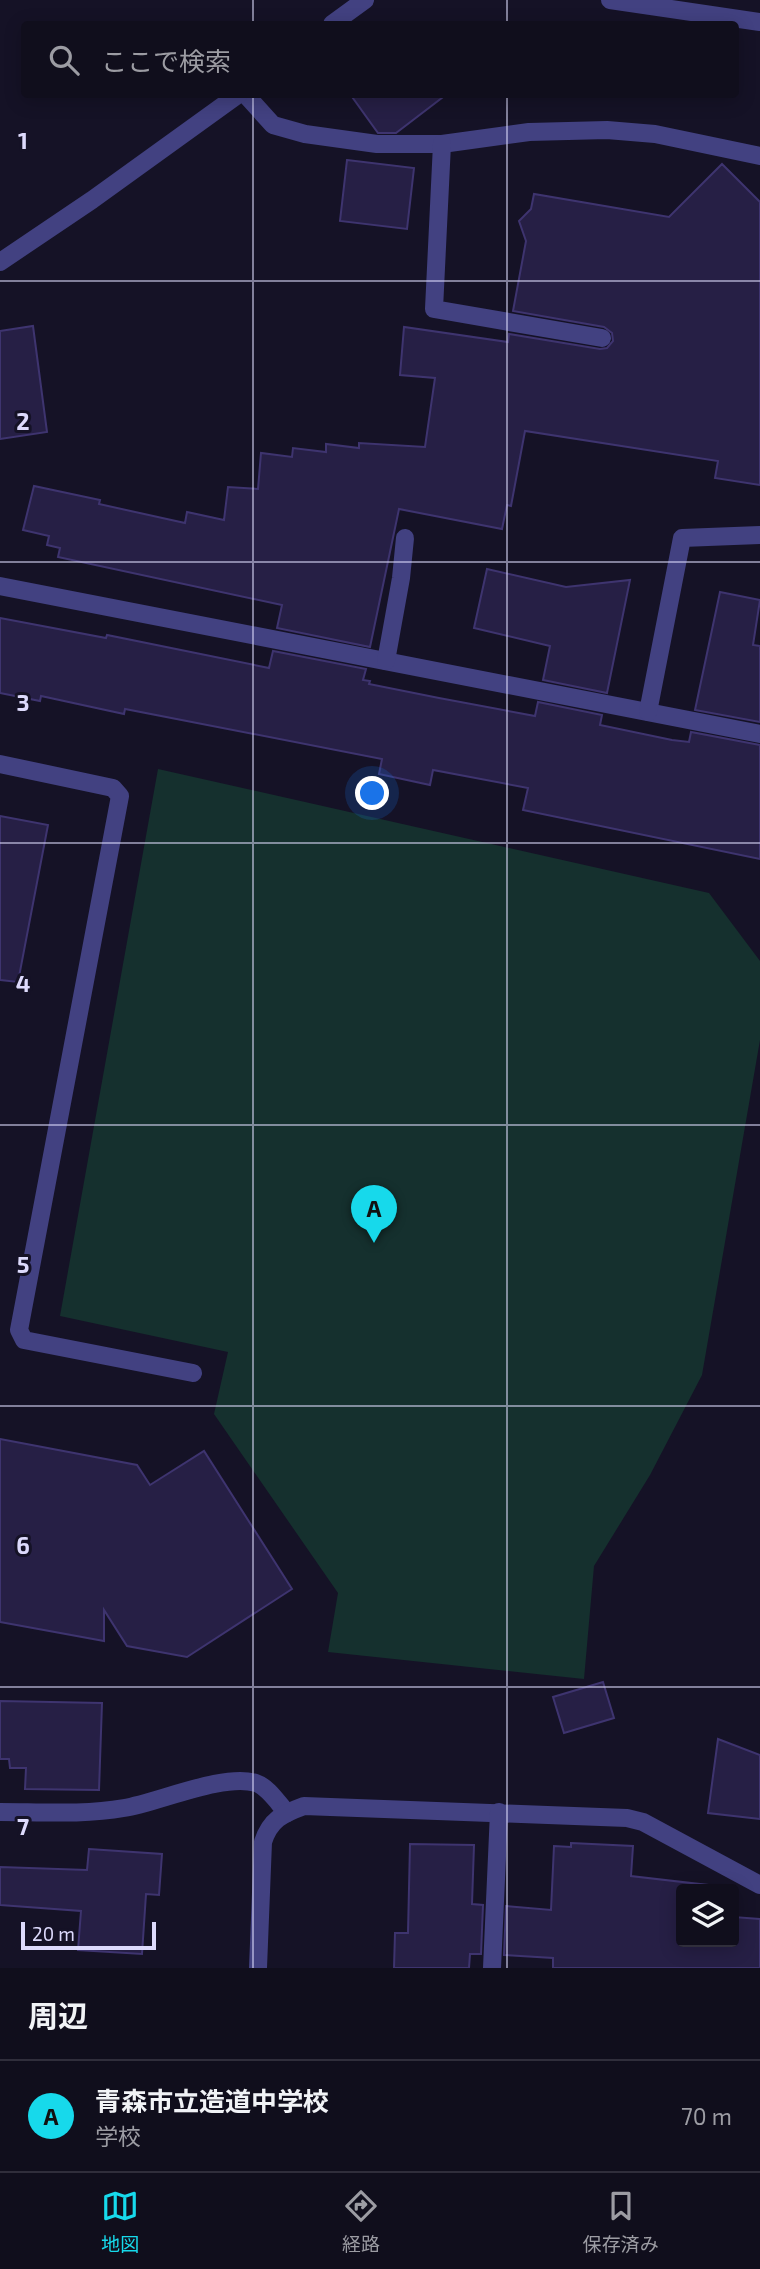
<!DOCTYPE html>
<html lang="ja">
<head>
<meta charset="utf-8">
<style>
  body { margin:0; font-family:"Exo 2","Noto Sans JP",sans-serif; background:#1e1c29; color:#f1f3f6 }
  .controls { position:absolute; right:21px; bottom:21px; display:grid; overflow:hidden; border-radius:7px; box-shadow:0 4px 18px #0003 }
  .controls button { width:63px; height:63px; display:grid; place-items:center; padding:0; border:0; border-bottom:2px solid #302e3b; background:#100e1c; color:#f1f3f6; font:35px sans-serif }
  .scale { position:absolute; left:21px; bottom:18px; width:135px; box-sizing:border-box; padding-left:7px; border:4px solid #dddafc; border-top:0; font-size:19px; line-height:24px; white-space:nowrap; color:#dddafc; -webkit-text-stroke:5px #151226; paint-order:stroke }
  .you { position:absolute; left:373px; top:794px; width:24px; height:24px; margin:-18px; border:5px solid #fff; border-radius:50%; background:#1a73e8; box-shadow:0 0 0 10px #1a73e833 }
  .badge { display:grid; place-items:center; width:46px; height:46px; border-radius:50%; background:#17d9eb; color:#111; font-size:23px; font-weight:700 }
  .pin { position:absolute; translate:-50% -58px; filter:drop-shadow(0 2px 4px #0008) }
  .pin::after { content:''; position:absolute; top:37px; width:24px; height:21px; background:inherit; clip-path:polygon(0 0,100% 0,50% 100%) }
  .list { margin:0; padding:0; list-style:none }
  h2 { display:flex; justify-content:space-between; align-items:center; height:91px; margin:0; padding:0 28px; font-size:30px }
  h2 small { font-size:23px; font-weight:400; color:#9c9ca3 }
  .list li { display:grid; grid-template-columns:46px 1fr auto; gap:21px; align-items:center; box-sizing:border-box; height:112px; padding:0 28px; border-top:2px solid #302e3b }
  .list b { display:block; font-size:26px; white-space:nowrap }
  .list p { margin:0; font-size:23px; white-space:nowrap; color:#9c9ca3 }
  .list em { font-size:23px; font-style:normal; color:#9c9ca3 }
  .icon { flex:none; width:38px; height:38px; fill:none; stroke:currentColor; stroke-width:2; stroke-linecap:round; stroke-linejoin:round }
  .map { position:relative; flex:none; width:760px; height:1968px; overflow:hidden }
  .search { position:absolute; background:#100e1c; box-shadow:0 4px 18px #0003; left:21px; right:21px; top:21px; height:77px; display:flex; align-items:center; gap:18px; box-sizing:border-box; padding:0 24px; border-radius:7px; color:#9c9ca3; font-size:26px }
  .sheet { height:203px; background:#100e1c }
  nav { display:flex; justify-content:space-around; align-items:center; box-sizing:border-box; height:98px; border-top:2px solid #302e3b; background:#100e1c; font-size:19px; color:#9c9ca3 }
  nav a { display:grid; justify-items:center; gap:4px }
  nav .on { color:#17d9eb }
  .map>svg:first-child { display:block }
</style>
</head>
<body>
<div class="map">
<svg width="760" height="1968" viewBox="0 0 760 1968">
  <rect width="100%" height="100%" fill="#151226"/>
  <polygon fill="#15302e" points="158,769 709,893 760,961 760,1040 702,1375 650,1475 594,1566 584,1679 328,1652 338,1593 214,1414 228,1352 60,1316"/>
  <g fill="#261f45" stroke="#3e346f" stroke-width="2">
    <polygon points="350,94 447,94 396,133 378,133"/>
    <polygon points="347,160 414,168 407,229 340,221"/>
    <polygon points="722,164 760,202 760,485 715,478 718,461 525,431 511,506 507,505 502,529 399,509 370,647 277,628 282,605 58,557 60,548 47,545 49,536 23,530 34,486 100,500 99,504 185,523 187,512 224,520 228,487 258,489 261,453 292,457 293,448 326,452 326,444 359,448 359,443 425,447 435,378 400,375 404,327 508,342 509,334 600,349 607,348 613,341 612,333 604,327 513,311 526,241 519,221 531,209 534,194 669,217"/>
    <polygon points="33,326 47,432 0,439 0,331"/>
    <polygon points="487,569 566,587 630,580 607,693 543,680 550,646 474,628"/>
    <polygon points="720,592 760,600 753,645 760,646 760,722 695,710"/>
    <polygon points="0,618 106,638 107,635 269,668 273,651 366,669 363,680 370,681 369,684 439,698 535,716 538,702 602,715 600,725 672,740 689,742 691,732 760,745 760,859 523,810 528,788 433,770 430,785 379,774 382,759 125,709 124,714 41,696 40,701 0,693"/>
    <polygon points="0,816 48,825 18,982 0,980"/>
    <polygon points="0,1439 137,1465 150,1485 204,1451 292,1589 187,1657 127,1646 104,1610 104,1641 0,1622"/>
    <polygon points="603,1682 614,1718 564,1733 553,1697"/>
    <polygon points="0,1701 102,1703 99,1790 25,1789 26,1768 10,1768 9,1759 0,1759"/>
    <polygon points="718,1739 760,1755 760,1819 708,1813"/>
    <polygon points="571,1843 633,1846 631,1876 708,1885 708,1889 681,1889 681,1942 734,1942 734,1917 760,1919 760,1968 553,1968 553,1958 504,1955 506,1906 551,1910 554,1846 571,1847"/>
    <polygon points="410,1844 474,1845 472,1904 483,1905 481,1954 470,1954 469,1968 394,1968 395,1933 408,1933"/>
    <polygon points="89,1849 162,1854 159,1895 146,1894 142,1954 78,1950 81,1911 0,1905 0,1867 87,1870"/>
  </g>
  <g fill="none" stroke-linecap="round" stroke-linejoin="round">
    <g stroke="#424181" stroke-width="18">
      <polyline points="610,0 760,22"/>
      <polyline points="332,24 365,0"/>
      <polyline points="245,94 273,125 305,134 377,144 442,144 529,132 607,130 655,134 760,156"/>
      <polyline points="442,144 434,309 602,338"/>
      <polyline points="0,262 92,200 239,94"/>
      <polyline points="0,586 760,734"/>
      <polyline points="386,661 401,578 405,538"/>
      <polyline points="648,712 682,538 760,535"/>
      <polyline points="0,764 113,788 120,796 19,1330 24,1340 193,1373"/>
      <path d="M0,1812C40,1812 84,1815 124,1808C159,1802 224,1773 256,1783C268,1787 278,1803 287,1813"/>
      <path d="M258,1968L263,1842C270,1820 282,1814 304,1806L627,1818L643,1822L760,1885"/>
      <polyline points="492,1968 499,1812"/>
    </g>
  </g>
  <path fill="none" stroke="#dddafc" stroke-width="2" stroke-opacity="0.55" d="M253,0V24M507,0V24M253,94V1968M507,94V1968M0,281H760M0,562H760M0,843H760M0,1125H760M0,1406H760M0,1687H760"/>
  <g font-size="23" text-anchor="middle" font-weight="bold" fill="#dddafc" stroke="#151226" stroke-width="6" stroke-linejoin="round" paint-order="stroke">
    <text x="23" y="149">1</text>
    <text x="23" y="430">2</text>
    <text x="23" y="711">3</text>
    <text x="23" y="992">4</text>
    <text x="23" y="1273">5</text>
    <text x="23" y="1554">6</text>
    <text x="23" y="1835">7</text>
  </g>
</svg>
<div class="controls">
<button><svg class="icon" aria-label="layers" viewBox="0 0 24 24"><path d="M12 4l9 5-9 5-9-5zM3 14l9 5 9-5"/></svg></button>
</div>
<div class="scale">20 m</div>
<div class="you"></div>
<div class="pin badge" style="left:374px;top:1243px">A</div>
<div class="search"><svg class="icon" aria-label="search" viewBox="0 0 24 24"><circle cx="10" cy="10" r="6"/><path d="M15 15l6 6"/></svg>ここで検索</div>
</div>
<section class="sheet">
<h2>周辺<small></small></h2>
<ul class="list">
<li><span class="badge">A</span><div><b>青森市立造道中学校</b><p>学校</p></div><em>70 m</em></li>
</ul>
</section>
<nav>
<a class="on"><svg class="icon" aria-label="map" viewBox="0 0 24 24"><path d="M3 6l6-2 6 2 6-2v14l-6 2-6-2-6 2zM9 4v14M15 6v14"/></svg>地図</a>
<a><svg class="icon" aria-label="directions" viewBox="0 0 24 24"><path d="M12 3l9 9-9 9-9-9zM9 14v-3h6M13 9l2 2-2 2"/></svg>経路</a>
<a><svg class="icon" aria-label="saved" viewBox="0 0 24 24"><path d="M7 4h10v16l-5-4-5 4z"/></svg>保存済み</a>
</nav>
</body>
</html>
